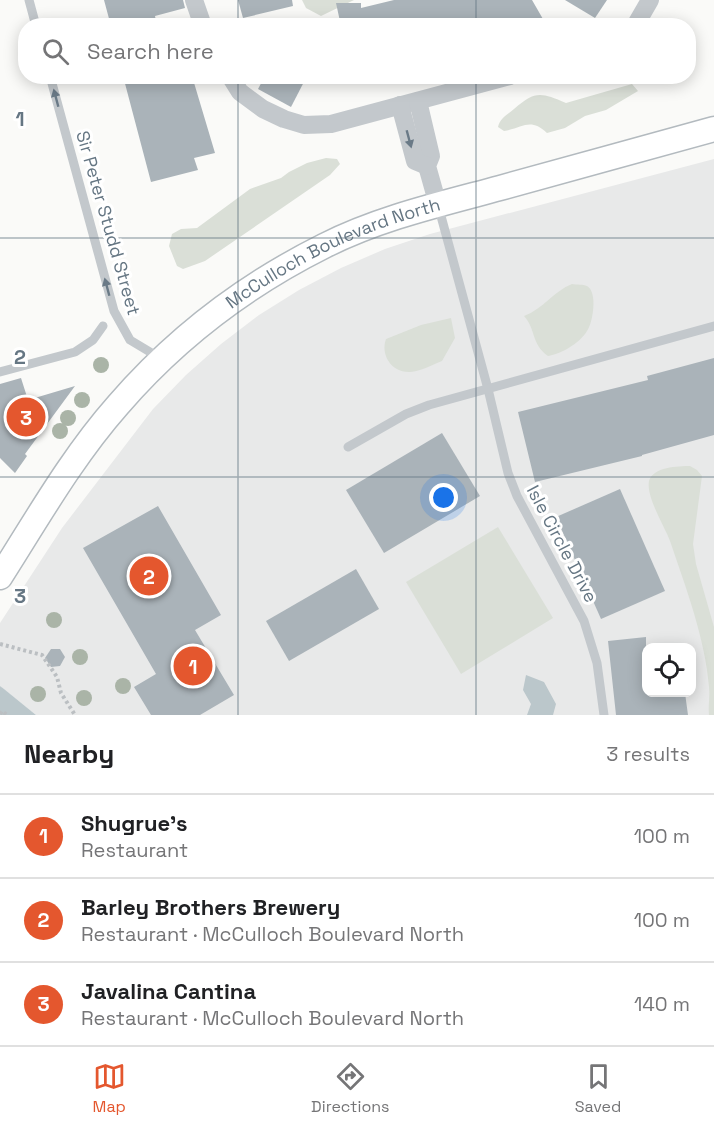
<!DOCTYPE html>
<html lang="en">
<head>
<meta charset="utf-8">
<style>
  body { margin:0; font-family:"Space Grotesk",sans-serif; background:#f2f2f2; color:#202124 }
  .controls { position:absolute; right:18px; bottom:18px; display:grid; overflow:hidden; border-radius:12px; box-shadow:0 3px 15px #0003 }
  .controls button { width:54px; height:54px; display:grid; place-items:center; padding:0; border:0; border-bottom:2px solid #e0e0e0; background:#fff; color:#202124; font:30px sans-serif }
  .you { position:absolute; left:444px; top:498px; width:21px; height:21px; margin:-15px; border:4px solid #fff; border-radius:50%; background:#1a73e8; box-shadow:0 0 0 9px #1a73e833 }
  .badge { display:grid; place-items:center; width:39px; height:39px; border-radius:50%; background:#e4572e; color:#fff; font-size:20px; font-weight:700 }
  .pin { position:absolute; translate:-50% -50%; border:3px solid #fff; box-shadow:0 2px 6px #0006 }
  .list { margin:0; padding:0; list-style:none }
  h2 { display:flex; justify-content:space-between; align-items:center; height:78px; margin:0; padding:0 24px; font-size:26px }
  h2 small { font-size:20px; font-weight:400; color:#757577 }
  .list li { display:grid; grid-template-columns:39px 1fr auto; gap:18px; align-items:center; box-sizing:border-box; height:84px; padding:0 24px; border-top:2px solid #e0e0e0 }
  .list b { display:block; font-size:22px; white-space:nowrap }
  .list p { margin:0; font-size:20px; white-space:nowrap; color:#757577 }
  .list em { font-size:20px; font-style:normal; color:#757577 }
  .icon { flex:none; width:33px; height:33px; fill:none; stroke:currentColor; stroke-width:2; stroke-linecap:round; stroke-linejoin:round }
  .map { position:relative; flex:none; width:714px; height:715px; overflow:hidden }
  .search { position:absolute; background:#fff; box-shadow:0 3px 15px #0003; left:18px; right:18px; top:18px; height:66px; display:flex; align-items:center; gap:15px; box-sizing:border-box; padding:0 21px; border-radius:24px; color:#757577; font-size:22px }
  .sheet { height:330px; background:#fff }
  nav { display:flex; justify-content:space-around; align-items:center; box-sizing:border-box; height:84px; border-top:2px solid #e0e0e0; background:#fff; font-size:16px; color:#757577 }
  nav a { display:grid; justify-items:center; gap:3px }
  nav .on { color:#e4572e }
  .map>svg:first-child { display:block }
</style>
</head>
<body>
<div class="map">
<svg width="714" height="715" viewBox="0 0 714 715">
  <rect width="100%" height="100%" fill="#fafaf8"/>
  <path fill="#e8e9e9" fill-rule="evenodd" d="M714,159V715H36L0,686V623L62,528L153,409L186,375L221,344L259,315L299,290L341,268L385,249L430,234ZM646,648H692V692H646Z"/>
  <g fill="#dadfd7">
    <polygon points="302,0 354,0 321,16 306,8"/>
    <path d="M632,84L638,91L606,110L585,116L565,128L547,133C530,117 523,128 504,131L498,127C500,118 507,115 514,109C535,91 540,92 566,103Z"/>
    <polygon points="326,158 337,159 340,164 330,175 205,261 183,269 177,266 169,246 172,234 181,229 197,228 250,189 281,178 289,172 307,163"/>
    <path d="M572,284C577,285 583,284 587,286C598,292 593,323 587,331C580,343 561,354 548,356C531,344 536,329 524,316C543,309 554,291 572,284Z"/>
    <path d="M451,318L455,338L442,361C432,365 421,371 410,372C392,373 380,355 386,339L421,325Z"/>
    <path d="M690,466L697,470L702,476L693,544L696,564L714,627V715H709C708,706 710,697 709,687C705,638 686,588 670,541C664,525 646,497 649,481C653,467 678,466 690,466Z"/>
    <polygon points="498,527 553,618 461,674 406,582"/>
  </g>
  <g fill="#bbc7cb">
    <polygon points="526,675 544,682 556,704 553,715 527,715 531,704 523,690"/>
    <polygon points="0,686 4,689 36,715 0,715"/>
  </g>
  <g fill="#aab3b9">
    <polygon points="104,0 183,0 185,8 155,16 157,26 111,26"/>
    <polygon points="238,0 292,0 293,6 243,18"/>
    <polygon points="394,0 532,0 547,26 341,26 336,3 361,3 361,8"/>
    <polygon points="565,0 607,0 595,18"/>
    <polygon points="123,76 192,76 215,153 194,158 198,170 151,182"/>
    <polygon points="265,76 307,76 291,107 258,89"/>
    <polygon points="714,358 714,435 642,455 642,456 535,482 518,412 648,380 647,376"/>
    <polygon points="21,378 28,400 75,386 25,454 27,456 15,473 0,458 0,384"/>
    <polygon points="442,433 480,496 384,553 346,490"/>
    <polygon points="620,489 665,591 601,619 556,517"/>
    <polygon points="158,506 221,615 195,630 234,695 200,715 151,715 134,687 156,674 83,548"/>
    <polygon points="356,569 379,609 289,661 266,621"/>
    <polygon points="646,637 646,693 685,693 688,715 616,715 608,641"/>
    <polygon points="51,649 60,649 65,657 60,666 51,667 45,658"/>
  </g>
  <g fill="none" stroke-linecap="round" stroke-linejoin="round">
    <g stroke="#b3babf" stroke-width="27">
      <g id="secondary">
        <path id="s1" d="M0,577C37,519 72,457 118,405C175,339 246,285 324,246C379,218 441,204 500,188C571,168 643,149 714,129"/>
      </g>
    </g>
    <g stroke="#bbbfc2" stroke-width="4" stroke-dasharray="3 3" stroke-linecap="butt">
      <polyline points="0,644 42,655 57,677 61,693 75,715"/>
      <polyline points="0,714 2,711 7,715"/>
    </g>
    <g stroke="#c3c8cc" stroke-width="9">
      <polyline points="29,0 36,26"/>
      <polyline points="50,76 114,311 130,340 160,358"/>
      <polyline points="438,205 488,389 508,473 517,496 584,621 597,663 604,715"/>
      <polyline points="0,372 75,352 93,340 103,326"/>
      <polyline points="348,447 406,414 429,405 714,326"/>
    </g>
    <g stroke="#c3c8cc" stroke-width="18">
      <polyline points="194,0 203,26"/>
      <polyline points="635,26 650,0"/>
      <polyline points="230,76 240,92 263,109 284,119 304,125 331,124 510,76"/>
      <polyline points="418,101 431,156 427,166 438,205"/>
      <polyline points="400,105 415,161 427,166"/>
    </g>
    <use href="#secondary" stroke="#fff" stroke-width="24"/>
  </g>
  <g fill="#aab4a7">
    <circle cx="101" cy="365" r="8"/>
    <circle cx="82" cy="400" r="8"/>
    <circle cx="68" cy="418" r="8"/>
    <circle cx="60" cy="431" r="8"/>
    <circle cx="54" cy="620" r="8"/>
    <circle cx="80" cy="657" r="8"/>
    <circle cx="123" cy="686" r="8"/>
    <circle cx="38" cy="694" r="8"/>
    <circle cx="84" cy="698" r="8"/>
  </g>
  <defs><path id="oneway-solid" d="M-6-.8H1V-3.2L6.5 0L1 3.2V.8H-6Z" transform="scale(1.5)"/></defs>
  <g fill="#6a7a87">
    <use href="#oneway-solid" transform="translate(56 98) rotate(-105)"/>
    <use href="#oneway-solid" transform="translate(409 139) rotate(75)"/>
    <use href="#oneway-solid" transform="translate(107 287) rotate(-105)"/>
  </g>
  <path fill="none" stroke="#657683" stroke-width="1.5" stroke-opacity="0.55" d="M238,0V26M476,0V26M238,76V715M476,76V715M0,238H714M0,477H714"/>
  <g text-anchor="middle" stroke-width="6" stroke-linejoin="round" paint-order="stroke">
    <g font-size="18" fill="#657683" stroke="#fff">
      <text transform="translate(108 223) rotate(74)" y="6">Sir Peter Studd Street</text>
      <text dy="6" stroke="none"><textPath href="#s1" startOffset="476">McCulloch Boulevard North</textPath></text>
      <text transform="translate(562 544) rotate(62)" y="6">Isle Circle Drive</text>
    </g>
  </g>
  <g font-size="20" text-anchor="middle" font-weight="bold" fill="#657683" stroke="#fff" stroke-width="6" stroke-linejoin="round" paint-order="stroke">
    <text x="20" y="126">1</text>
    <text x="20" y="364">2</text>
    <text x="20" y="603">3</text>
  </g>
</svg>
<div class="controls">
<button><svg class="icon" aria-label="locate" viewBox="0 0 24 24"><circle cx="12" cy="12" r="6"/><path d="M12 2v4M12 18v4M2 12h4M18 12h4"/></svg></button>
</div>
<div class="you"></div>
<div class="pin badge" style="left:193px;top:666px">1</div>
<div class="pin badge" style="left:149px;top:576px">2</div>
<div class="pin badge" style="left:26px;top:417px">3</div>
<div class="search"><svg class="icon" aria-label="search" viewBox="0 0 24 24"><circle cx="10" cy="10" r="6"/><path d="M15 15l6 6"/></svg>Search here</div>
</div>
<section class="sheet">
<h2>Nearby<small>3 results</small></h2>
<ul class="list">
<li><span class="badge">1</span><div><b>Shugrue's</b><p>Restaurant</p></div><em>100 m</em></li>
<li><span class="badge">2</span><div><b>Barley Brothers Brewery</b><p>Restaurant · McCulloch Boulevard North</p></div><em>100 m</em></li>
<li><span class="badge">3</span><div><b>Javalina Cantina</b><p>Restaurant · McCulloch Boulevard North</p></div><em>140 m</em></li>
</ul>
</section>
<nav>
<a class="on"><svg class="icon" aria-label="map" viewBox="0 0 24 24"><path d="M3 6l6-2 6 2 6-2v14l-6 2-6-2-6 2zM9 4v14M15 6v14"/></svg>Map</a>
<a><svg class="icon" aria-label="directions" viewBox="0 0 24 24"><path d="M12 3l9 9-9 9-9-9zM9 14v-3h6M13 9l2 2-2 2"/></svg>Directions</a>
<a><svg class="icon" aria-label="saved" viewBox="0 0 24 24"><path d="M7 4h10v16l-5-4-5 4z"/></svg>Saved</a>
</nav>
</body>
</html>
